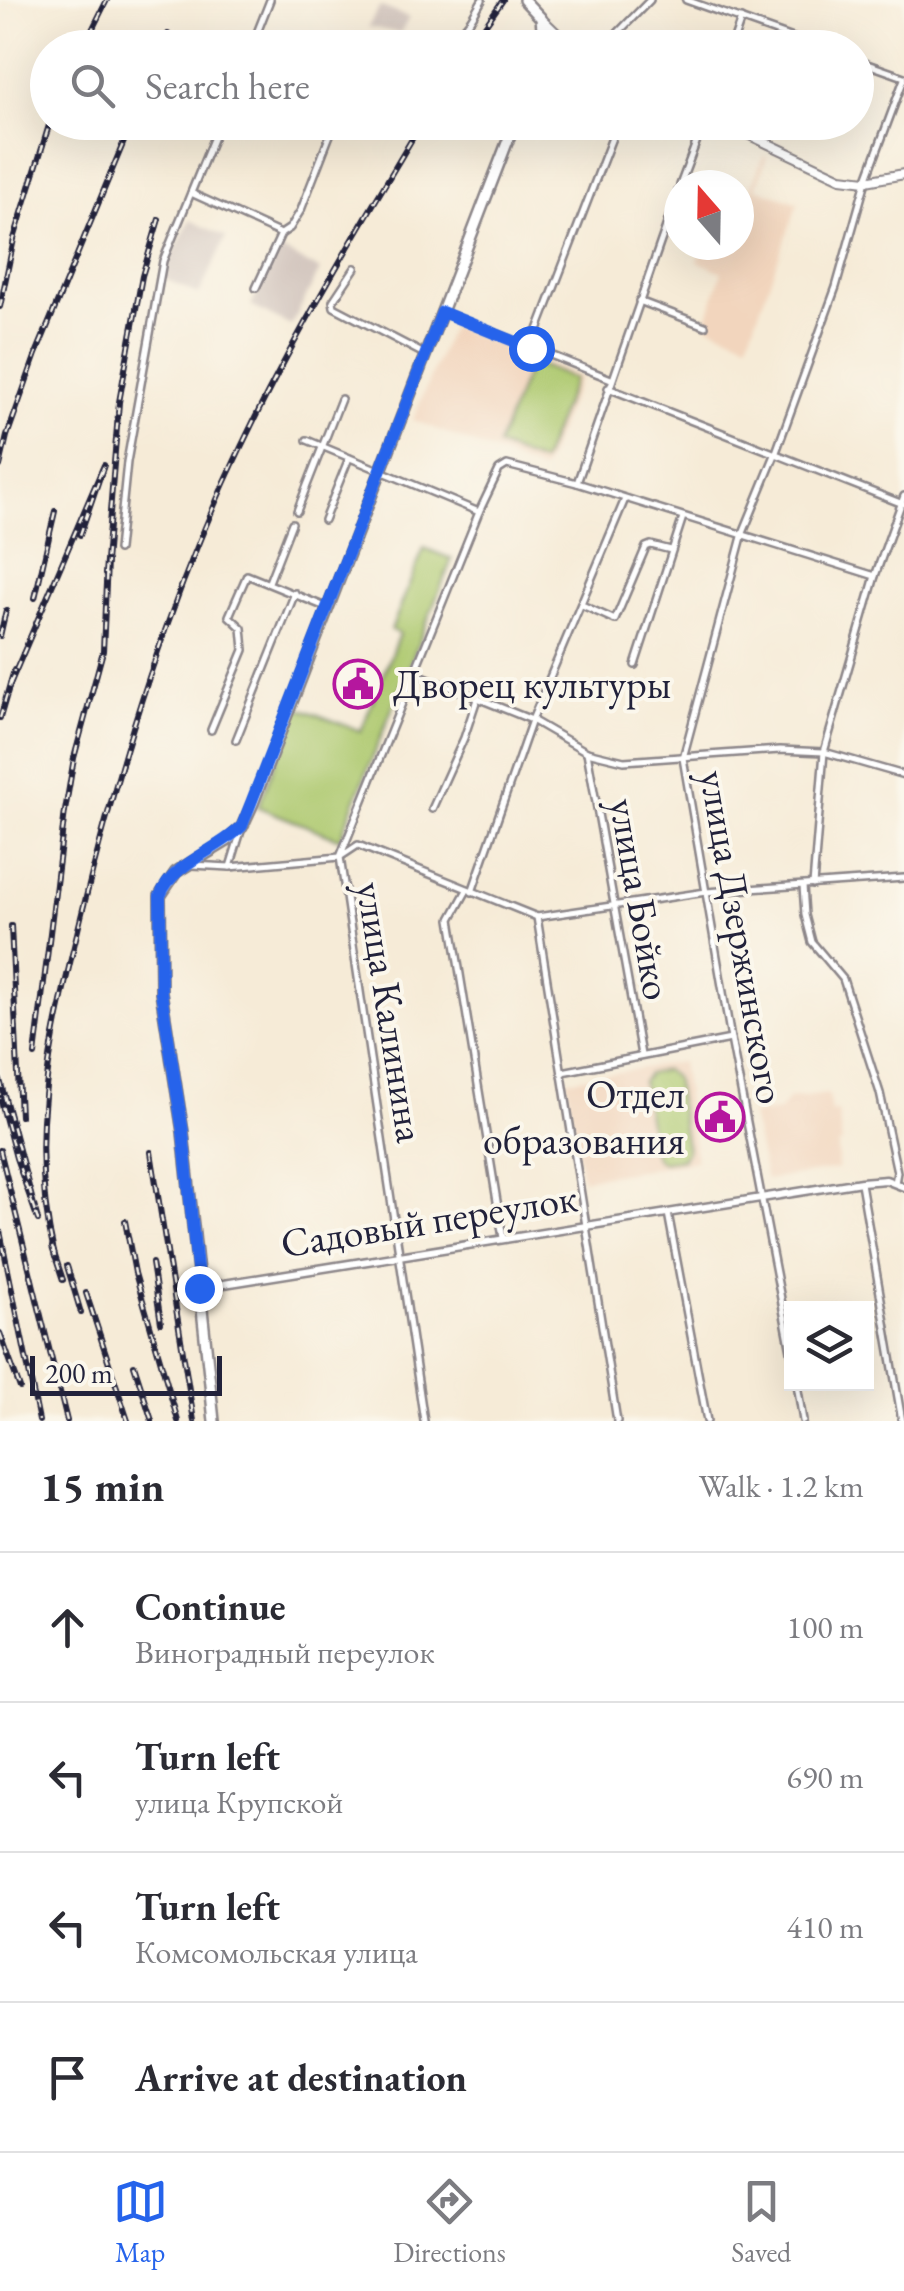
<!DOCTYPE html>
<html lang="en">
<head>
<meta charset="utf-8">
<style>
  body { margin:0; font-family:"EB Garamond",serif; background:#f7f7f7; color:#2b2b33 }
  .controls { position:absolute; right:30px; bottom:30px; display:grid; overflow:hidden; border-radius:0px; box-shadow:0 10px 40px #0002 }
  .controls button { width:90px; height:90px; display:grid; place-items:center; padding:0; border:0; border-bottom:2px solid #e1e1e2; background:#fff; color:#2b2b33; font:50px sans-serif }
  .compass { position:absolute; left:664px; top:170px; width:90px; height:90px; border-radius:50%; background:#fff; box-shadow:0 10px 40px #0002; rotate:340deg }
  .scale { position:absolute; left:30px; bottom:25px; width:192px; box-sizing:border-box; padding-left:10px; border:5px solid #22223b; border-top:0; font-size:28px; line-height:35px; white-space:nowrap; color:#22223b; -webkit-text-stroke:8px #fbf7ec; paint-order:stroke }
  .stop { position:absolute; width:30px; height:30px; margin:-22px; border:8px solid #2563eb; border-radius:50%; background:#fff }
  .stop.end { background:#2563eb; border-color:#fff; box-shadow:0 2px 10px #0008 }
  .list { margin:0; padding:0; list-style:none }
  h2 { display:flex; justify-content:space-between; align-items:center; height:130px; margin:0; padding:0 40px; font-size:42px }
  h2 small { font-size:32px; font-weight:400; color:#7c7c81 }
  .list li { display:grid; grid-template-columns:65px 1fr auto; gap:30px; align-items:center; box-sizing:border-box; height:150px; padding:0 40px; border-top:2px solid #e1e1e2 }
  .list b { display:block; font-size:38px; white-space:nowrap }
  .list p { margin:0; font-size:32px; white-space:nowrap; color:#7c7c81 }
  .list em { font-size:32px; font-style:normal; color:#7c7c81 }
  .icon { flex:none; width:55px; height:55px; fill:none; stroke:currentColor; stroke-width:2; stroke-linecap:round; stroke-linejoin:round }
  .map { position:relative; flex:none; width:904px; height:1421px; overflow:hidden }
  .search { position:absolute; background:#fff; box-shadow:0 10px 40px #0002; left:30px; right:30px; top:30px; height:110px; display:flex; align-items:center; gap:25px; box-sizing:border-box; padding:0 35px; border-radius:55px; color:#7c7c81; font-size:38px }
  .sheet { height:730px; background:#fff }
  nav { display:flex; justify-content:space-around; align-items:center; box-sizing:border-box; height:140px; border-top:2px solid #e1e1e2; background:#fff; font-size:28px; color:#7c7c81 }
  nav a { display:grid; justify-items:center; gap:5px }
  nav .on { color:#2563eb }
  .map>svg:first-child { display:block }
</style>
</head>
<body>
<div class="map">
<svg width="904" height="1421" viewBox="0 0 904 1421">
  <rect width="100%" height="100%" fill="#fbf7ec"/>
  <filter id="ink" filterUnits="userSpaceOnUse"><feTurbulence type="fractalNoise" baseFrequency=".01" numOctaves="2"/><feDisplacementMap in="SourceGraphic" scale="20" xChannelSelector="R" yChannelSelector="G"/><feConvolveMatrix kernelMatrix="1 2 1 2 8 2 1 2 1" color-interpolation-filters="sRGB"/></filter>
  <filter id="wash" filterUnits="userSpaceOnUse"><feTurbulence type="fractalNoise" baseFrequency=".0048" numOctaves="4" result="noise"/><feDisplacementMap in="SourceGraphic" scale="40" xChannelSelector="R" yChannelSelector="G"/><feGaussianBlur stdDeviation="2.25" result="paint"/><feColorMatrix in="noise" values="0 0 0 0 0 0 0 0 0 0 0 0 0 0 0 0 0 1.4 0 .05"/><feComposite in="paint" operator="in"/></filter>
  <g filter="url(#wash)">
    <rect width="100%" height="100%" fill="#f6ebd7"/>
    <g fill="#f2d5bd">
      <polygon points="763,156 767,157 756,188 798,203 748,342 709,326 706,322 722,272 697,261 705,245 739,245 739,219"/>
      <polygon points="451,326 580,377 542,471 413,420"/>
      <polygon points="681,1062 696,1161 582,1179 567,1080"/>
      <polygon points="828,1094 831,1112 838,1111 842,1144 838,1145 838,1169 766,1180 751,1115 779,1111 788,1099"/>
    </g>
    <g fill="#cfc1ba">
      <polygon points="380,6 409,18 400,33 368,27"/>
      <polygon points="190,220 226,237 199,295 162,277"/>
      <polygon points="279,249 320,270 291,326 251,306"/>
    </g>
    <g fill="#aec970" stroke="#687656" stroke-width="2.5">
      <polygon points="531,362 574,379 541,463 497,446"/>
      <polygon points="424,548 452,559 340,839 258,807 297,707 361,731 399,634 391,630"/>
      <polygon points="664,1070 674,1077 687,1151 682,1159 660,1162 654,1155 642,1082 648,1074"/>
    </g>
  </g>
  <g filter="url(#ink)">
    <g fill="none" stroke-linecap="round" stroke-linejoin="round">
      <g stroke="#8c8689" stroke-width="10">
        <g id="minor">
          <polyline points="686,0 821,48"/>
          <polyline points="251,48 270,0"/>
          <path d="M359,48C372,39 382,43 397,42C408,41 418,36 428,35C465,33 464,32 482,0"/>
          <polyline points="603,48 650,0"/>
          <polyline points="731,48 741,19"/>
          <polyline points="856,60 904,77"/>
          <polyline points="680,185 704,122"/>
          <polyline points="191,193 281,234"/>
          <polyline points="355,268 333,301 334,307 426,355"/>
          <polyline points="256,288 281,234 290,228 301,210 335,122"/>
          <polyline points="639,301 705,326"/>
          <polyline points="442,312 611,379"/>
          <polyline points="531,348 618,122"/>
          <polyline points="608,388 903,504"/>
          <polyline points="307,440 479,512"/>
          <polyline points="577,483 679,189"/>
          <polyline points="297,511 341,399"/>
          <polyline points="324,520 349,458"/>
          <polyline points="118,550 127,462 163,261 220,122"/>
          <polyline points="269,582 292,523"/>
          <polyline points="582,605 615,620 646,547 651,545 671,550"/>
          <polyline points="635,665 683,517"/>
          <polyline points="415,673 532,720 587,752 624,761 780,750 824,752 904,775"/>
          <polyline points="211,730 244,650 242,628 229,616 247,575 328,608"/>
          <polyline points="236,740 295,593"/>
          <polyline points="587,752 641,1055"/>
          <polyline points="432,809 464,738 478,696"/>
          <polyline points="192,865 230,867 340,857 358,845 537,917 706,892 904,878"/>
          <polyline points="230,867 241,831"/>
          <polyline points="813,885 824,752 875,576 904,496"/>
          <polyline points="803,886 805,915 812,942 843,979 880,1093 897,1172 895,1183"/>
          <polyline points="467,890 451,919 503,1238"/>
          <polyline points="472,892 532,720 625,499"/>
          <polyline points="537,917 617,1421"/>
          <polyline points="562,1072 731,1039"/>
          <polyline points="861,1183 902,1421"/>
          <polyline points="668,1213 707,1421"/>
          <polyline points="792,1356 731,1039 683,758 743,533 775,455 836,287 866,181 904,79"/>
          <polyline points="797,1384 803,1421"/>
          <polyline points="424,1421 340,857 479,512 499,470 507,465 577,483 875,576"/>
        </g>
      </g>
      <g stroke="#8c8689" stroke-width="11">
        <polyline id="tertiary" points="199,1288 861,1182 886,1180 904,1187"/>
      </g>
      <g stroke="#8c8689" stroke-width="12">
        <g id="secondary">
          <polyline points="541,18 572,48"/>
          <polyline points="550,48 557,48"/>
          <polyline points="722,122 841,178 866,181 904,174"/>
        </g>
      </g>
      <g stroke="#8c8689" stroke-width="14">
        <g id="primary">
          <polyline points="524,0 541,18 544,48"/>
          <polyline points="214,1421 183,1132 161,992 160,896 176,872 227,841 242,827 253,803 515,122"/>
        </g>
      </g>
      <use href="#minor" stroke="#fff" stroke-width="5"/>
      <use href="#tertiary" stroke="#fff" stroke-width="6"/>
      <use href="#secondary" stroke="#fff" stroke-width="8"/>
      <use href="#primary" stroke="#fff" stroke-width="9"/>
      <g stroke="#22223b" stroke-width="6">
        <g id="rail">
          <polyline points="83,48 107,0"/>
          <polyline points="163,48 168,34"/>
          <polyline points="469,48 503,0"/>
          <polyline points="0,307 14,239 50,122"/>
          <polyline points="0,466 7,436 36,354 132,122"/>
          <polyline points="105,574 119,402 142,276 159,219"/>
          <polyline points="35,598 55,511"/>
          <polyline points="0,636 6,610"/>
          <polyline points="10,684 104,465 80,535"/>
          <polyline points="0,718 14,670"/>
          <polyline points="11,926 20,1116"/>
          <polyline points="35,1055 65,811 74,758 103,651 107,561"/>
          <polyline points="0,1080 38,1220 16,1158 0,1098"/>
          <polyline points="0,1150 67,1421"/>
          <polyline points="151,1152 194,1421"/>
          <polyline points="125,1221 135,1273 178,1421"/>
          <polyline points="0,1231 39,1421"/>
          <polyline points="52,1247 63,1280"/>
          <path d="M55,1257C25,1132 53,1034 82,913C121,754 170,595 241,447C294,335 359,229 422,122"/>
          <polyline points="152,1263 161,1323"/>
          <polyline points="67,1266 81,1313"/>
          <polyline points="86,1293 128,1421"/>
          <polyline points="0,1333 20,1388"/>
          <polyline points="134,1365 152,1421"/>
        </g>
      </g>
      <use href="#rail" stroke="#fbf7ec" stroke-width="2.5" stroke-dasharray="8" stroke-linecap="butt"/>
    </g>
  </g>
  <g fill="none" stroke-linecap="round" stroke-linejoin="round" filter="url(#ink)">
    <path stroke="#2563eb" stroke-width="12" d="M199,1288L183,1132L161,992L160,896C173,862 218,851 242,826L442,312L531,348"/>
  </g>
  <defs>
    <g id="civic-ring" transform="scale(2.5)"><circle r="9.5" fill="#fbf7ec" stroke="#b5179e" stroke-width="1.5"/><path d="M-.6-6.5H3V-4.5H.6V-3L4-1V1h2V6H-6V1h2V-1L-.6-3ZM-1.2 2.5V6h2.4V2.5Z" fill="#b5179e"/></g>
  </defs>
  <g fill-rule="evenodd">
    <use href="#civic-ring" x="358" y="684"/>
    <use href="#civic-ring" x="720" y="1117"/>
  </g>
  <g text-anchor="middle" stroke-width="8" stroke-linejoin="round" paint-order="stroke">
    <g font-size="40" fill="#22223b" stroke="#fbf7ec" text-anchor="start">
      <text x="393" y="698">Дворец культуры</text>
      <text x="685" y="1108" text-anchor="end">Отдел<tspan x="685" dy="46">образования</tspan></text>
    </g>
    <g font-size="40" fill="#22223b" stroke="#fbf7ec">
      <text transform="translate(641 899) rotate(80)" y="14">улица Бойко</text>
      <text transform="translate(743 937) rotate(80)" y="14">улица Дзержинского</text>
      <text transform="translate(391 1012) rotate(81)" y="14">улица Калинина</text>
      <text transform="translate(429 1220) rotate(-9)" y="14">Садовый переулок</text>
    </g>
  </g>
</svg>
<div class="controls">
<button><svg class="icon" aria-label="layers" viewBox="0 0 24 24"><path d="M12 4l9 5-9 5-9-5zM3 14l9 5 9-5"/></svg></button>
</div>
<svg class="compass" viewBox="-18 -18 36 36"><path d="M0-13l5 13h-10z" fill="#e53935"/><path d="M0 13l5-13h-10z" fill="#7c7c81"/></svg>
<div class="scale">200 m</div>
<div class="stop" style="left:531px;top:348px"></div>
<div class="stop end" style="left:199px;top:1288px"></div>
<div class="search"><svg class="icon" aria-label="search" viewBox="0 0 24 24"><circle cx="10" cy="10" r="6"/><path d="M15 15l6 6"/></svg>Search here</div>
</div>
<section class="sheet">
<h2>15 min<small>Walk · 1.2 km</small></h2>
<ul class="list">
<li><svg class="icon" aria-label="ahead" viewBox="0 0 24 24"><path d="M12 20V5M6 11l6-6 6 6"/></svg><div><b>Continue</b><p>Виноградный переулок</p></div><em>100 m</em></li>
<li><svg class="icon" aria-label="left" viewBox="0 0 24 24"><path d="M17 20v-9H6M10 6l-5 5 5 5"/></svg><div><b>Turn left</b><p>улица Крупской</p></div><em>690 m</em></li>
<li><svg class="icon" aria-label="left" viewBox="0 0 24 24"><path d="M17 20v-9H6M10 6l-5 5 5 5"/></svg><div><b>Turn left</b><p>Комсомольская улица</p></div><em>410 m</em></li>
<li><svg class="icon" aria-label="arrive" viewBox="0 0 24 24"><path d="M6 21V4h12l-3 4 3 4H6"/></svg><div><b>Arrive at destination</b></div></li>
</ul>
</section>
<nav>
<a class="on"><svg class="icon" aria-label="map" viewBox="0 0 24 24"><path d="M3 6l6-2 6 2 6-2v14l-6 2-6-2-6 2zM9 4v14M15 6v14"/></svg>Map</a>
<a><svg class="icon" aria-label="directions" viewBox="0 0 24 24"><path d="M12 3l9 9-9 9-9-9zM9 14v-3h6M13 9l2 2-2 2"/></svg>Directions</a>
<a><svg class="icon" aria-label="saved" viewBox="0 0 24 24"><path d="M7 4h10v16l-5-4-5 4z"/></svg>Saved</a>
</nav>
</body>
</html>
